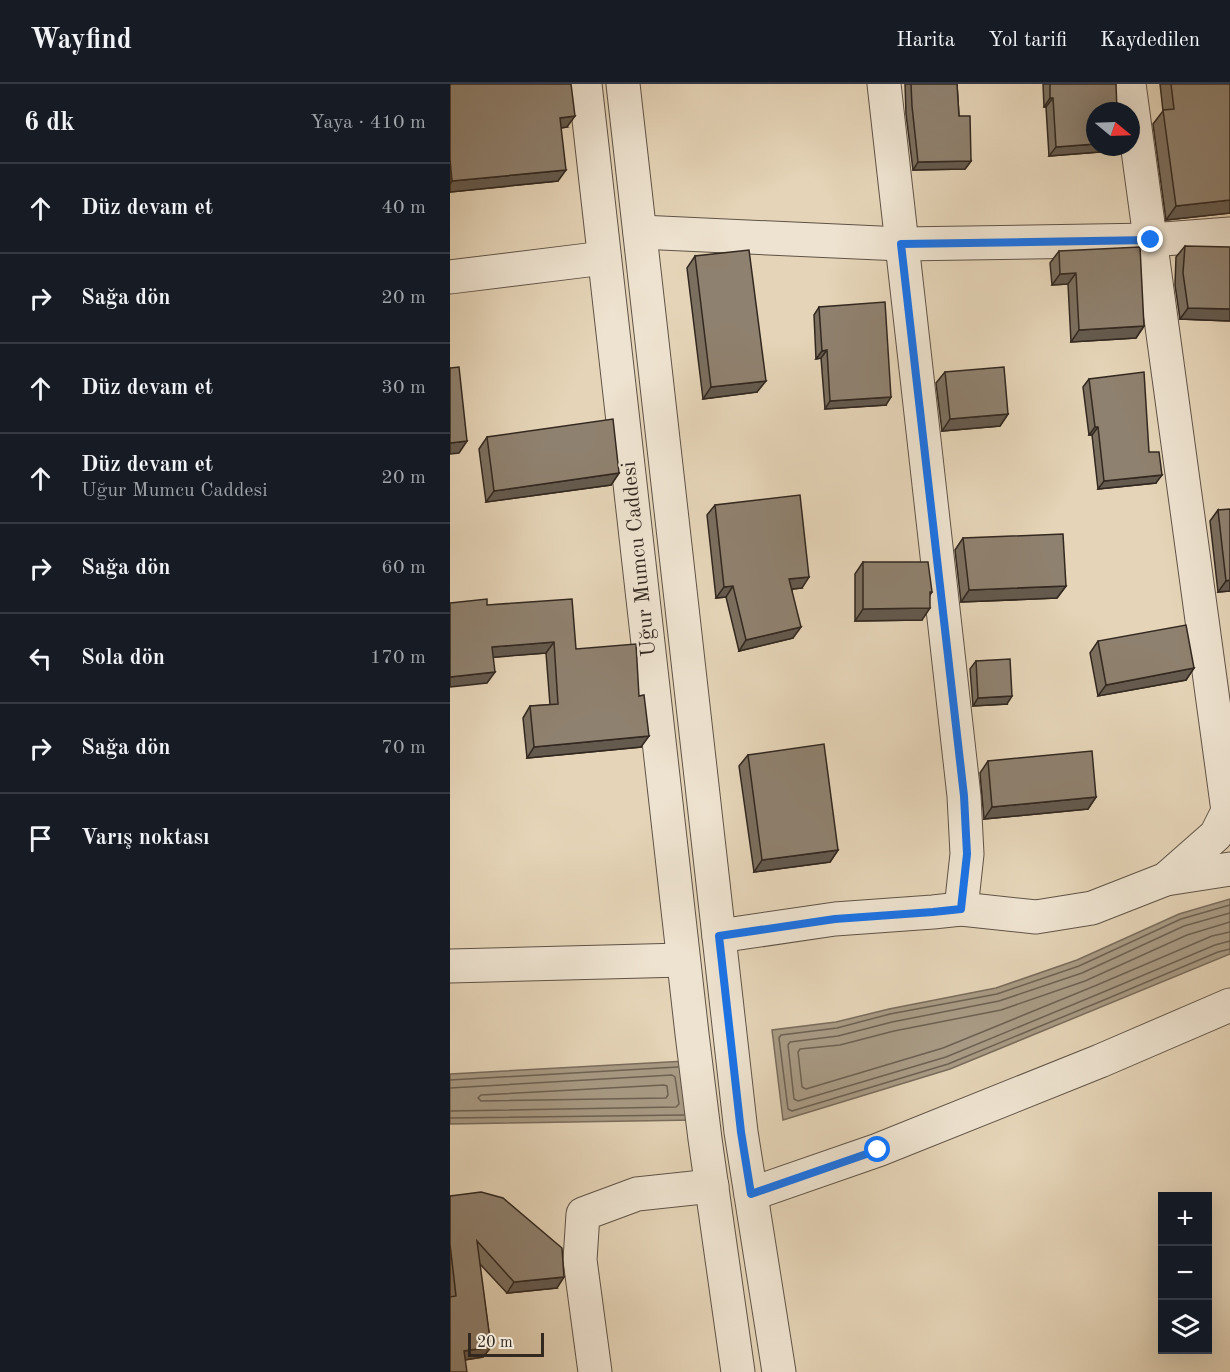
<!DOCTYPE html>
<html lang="tr">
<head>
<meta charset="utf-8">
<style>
  body { margin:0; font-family:"Old Standard TT",serif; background:#242831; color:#f1f3f6 }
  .controls { position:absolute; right:18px; bottom:18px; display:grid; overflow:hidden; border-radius:0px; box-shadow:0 6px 24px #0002 }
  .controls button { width:54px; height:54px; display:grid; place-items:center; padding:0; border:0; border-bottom:2px solid #363941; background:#171b24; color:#f1f3f6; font:30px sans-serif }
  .compass { position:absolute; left:636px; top:18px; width:54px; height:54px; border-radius:50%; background:#171b24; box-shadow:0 6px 24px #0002; rotate:109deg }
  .scale { position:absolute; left:18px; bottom:15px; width:76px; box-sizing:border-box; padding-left:6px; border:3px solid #322820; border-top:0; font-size:16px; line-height:21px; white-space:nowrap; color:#322820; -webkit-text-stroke:4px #eee3d0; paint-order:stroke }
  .stop { position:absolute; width:18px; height:18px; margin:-14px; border:4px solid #1a73e8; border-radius:50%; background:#fff }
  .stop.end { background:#1a73e8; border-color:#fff; box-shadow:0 2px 6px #0008 }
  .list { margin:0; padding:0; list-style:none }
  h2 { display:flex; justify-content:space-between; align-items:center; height:78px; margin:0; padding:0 24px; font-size:26px }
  h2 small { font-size:20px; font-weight:400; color:#9ea1a6 }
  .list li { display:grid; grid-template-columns:39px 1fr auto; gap:18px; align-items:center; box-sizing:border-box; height:90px; padding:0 24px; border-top:2px solid #363941 }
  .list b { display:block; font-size:22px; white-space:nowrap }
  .list p { margin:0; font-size:20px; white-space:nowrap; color:#9ea1a6 }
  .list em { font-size:20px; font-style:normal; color:#9ea1a6 }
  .icon { flex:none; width:33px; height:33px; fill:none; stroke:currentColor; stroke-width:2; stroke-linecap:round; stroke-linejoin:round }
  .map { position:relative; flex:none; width:780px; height:1288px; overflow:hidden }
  header { display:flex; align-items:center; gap:36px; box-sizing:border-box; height:84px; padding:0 30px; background:#171b24; border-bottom:2px solid #363941 }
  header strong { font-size:28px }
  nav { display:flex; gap:33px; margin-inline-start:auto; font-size:21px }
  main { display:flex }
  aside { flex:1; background:#171b24 }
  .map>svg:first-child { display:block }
</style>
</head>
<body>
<header>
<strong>Wayfind</strong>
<nav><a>Harita</a><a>Yol tarifi</a><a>Kaydedilen</a></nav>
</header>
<main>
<aside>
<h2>6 dk<small>Yaya · 410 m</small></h2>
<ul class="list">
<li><svg class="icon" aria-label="ahead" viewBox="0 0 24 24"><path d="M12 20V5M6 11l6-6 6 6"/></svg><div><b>Düz devam et</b></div><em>40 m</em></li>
<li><svg class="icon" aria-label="right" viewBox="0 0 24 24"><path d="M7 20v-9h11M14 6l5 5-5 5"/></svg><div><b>Sağa dön</b></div><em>20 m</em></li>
<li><svg class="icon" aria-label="ahead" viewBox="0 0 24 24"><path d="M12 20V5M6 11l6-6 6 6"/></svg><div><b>Düz devam et</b></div><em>30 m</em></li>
<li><svg class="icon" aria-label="ahead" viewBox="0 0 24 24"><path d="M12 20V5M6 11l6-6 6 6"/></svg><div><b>Düz devam et</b><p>Uğur Mumcu Caddesi</p></div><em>20 m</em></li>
<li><svg class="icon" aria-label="right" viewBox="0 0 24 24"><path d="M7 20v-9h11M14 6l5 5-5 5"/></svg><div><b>Sağa dön</b></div><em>60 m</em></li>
<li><svg class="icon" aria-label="left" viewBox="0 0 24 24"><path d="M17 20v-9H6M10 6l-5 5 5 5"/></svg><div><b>Sola dön</b></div><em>170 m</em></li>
<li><svg class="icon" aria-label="right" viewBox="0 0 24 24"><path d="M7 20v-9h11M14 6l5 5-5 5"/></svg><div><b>Sağa dön</b></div><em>70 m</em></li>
<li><svg class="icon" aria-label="arrive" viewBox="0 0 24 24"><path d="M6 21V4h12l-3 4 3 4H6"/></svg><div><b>Varış noktası</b></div></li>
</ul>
</aside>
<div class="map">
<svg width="780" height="1288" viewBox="0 0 780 1288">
  <rect width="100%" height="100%" fill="#e5d4b7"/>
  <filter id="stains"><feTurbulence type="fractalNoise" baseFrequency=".00333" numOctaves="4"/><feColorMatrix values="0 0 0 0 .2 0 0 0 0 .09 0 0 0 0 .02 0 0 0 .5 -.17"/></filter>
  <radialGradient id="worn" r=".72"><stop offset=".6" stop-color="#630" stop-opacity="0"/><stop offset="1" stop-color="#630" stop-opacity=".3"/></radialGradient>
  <g fill="#a89a84" stroke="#796c5c" stroke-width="1.5">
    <polygon points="780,815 780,870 500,985 333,1036 322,946 386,938 439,925 546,904 627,876 729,830"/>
    <polygon points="236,977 245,1036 0,1040 0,990"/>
  </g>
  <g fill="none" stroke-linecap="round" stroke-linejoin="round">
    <g stroke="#6d6152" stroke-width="1.5">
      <polyline points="780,821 731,835 629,882 547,910 440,930 387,944 331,951 329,954 338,1025 342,1027 498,980 654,916 768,868 780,865"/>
      <polyline points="780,829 734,842 632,889 549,917 442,938 388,952 340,958 338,961 344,1015 348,1017 496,973 651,909 765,861 780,857"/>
      <polyline points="780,838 737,851 635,897 551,926 444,947 390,961 350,965 348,968 352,1003 356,1005 493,964 647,901 762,852 780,848"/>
      <polyline points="0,996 228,983"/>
      <polygon points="214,1001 217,1002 218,1011 216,1014 31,1017 28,1014 31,1011"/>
      <polyline points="0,1004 222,991 225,993 229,1020 226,1023 0,1027"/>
      <polyline points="0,1034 234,1031"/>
    </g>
    <g stroke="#5f5346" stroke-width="35">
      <g id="minor">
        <polyline points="135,0 242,950 255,1055 288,1288"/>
        <polyline points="173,0 291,1048 329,1288"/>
        <polyline points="434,0 514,712 517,770 511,825"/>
        <polyline points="190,148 451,160 701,156 780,150"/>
        <polyline points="0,193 154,174"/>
        <polyline points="716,795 780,785"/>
        <polyline points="269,852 385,835 483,828 511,825 586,833 642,824 716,795 766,751 778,727 679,0"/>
        <polyline points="0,882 233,876"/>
        <polyline points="301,1110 428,1066 650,977 780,921"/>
        <polyline points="145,1288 130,1176 133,1130 187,1110 262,1102"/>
      </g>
    </g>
    <use href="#minor" stroke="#eee3d0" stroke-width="33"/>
  </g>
  <g fill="#7b6f5f" stroke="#322820" stroke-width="1.5">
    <polygon points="0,0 117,43 111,44 108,97 0,108"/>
    <polygon points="455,0 507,0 509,32 521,77 515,85 463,86 456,30"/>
    <polygon points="593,0 666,0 645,63 665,63 662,67 599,72 596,23 594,23"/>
    <polygon points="710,0 780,0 780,129 716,136 703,40 713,27"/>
    <polygon points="735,162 780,237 730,235 725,201 726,173"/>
    <polygon points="609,167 694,242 686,254 621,258 618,200 602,201 600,179"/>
    <polygon points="245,172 307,308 253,315 237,184"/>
    <polygon points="369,223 436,321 375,325 371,274 366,275 364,231"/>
    <polygon points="495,288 558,330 550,342 492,347 486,299"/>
    <polygon points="639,295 699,368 706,399 648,405 642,351 639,351 633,303"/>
    <polygon points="37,353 169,389 161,401 36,418 29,365"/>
    <polygon points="265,421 352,504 342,505 343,554 289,567 276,513 266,514 257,431"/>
    <polygon points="768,426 780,507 768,508 760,437"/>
    <polygon points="513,454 616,502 607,514 511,518 505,466"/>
    <polygon points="413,478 482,508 480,511 472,536 405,537 405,490"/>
    <polygon points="37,521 126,565 191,663 77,674 73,634 80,622 100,621 96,569 43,573 37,599"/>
    <polygon points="648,557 744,584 736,596 648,612 640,569"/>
    <polygon points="526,577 557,620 523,622 520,585"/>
    <polygon points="298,671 388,766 380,778 304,788 289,682"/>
    <polygon points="538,677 646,713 638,725 534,735 530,689"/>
    <polygon points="0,1112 107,1204 57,1209 29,1179 41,1263 33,1273 15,1276 0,1288"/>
  </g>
  <g fill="#645a4e" stroke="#322820" stroke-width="1.5">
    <polygon points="600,14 603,14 596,23 594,23"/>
    <polygon points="125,32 117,43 102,45 110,34"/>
    <polygon points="645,60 645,63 665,63 662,67 599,72 606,63"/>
    <polygon points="521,77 515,85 463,86 468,78"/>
    <polygon points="116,86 108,97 0,108 0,101 2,97"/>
    <polygon points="780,116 780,129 716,136 726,122"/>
    <polygon points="626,189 618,200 602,201 610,190"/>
    <polygon points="738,224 780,225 780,237 730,235"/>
    <polygon points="694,242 686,254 621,258 629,246"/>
    <polygon points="377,266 371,274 366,275 372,267"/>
    <polygon points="316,297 307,308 253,315 261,303"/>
    <polygon points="441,313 436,321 375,325 380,317"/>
    <polygon points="558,330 550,342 492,347 500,335"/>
    <polygon points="645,343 648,343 642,351 639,351"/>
    <polygon points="17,357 9,369 0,370 0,359"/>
    <polygon points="169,389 161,401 36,418 44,407"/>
    <polygon points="712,391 706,399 648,405 654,397"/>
    <polygon points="359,493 352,504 332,506 339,495"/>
    <polygon points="780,496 780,507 768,508 776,497"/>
    <polygon points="283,502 276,513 266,514 274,503"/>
    <polygon points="616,502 607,514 511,518 519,506"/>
    <polygon points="480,524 472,536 405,537 413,525"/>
    <polygon points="351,543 343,554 289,567 296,556"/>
    <polygon points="104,558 96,569 34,574 42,563"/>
    <polygon points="744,584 736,596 648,612 656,601"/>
    <polygon points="45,588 37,599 0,603 0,593"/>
    <polygon points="562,612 557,620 523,622 528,614"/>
    <polygon points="199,652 191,663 77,674 84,663"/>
    <polygon points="646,713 638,725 534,735 542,723"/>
    <polygon points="388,766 380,778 304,788 312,776"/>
    <polygon points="114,1193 107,1204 57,1209 64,1198"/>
    <polygon points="41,1263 33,1273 7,1277 14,1267"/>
  </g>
  <g fill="#8f816f" stroke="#322820" stroke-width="1.5">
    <polygon points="0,0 121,0 125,32 110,34 116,86 2,97 0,75"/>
    <polygon points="461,0 507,0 509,32 520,32 521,77 468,78 462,22"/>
    <polygon points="600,0 666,0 667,27 645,27 645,60 606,63 603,14 600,14"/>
    <polygon points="721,0 780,0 780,116 726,122 713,26 724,25"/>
    <polygon points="735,162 780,163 780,225 738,224 733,189"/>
    <polygon points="690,163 694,242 629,246 626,189 610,190 609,167"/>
    <polygon points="299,166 316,297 261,303 245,172"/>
    <polygon points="435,218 441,313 380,317 377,266 372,267 369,223"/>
    <polygon points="9,283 17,357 0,359 0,284"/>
    <polygon points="554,283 558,330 500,335 495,288"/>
    <polygon points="694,288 699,368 709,368 712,391 654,397 648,343 645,343 639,295"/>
    <polygon points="163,335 169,389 44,407 37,353"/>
    <polygon points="350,411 359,493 339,495 351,543 296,556 283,502 274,503 265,421"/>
    <polygon points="780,425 780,496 776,497 768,426"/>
    <polygon points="613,450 616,502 519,506 513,454"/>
    <polygon points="413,478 478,478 482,508 480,508 480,524 413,525"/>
    <polygon points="37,515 37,521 122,515 126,565 186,560 189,612 194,611 199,652 84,663 80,622 108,620 104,558 42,563 45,588 0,593 0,519"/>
    <polygon points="736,541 744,584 656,601 648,557"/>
    <polygon points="560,575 562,612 528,614 526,577"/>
    <polygon points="374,660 388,766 312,776 298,671"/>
    <polygon points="642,667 646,713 542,723 538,677"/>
    <polygon points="31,1108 53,1114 112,1164 114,1193 64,1198 27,1157 41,1263 14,1267 17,1288 0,1288 0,1213 6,1212 0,1160 0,1112"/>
  </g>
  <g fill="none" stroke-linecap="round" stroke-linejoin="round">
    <polyline stroke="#1a73e8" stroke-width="8" points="428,1066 301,1110 291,1048 269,852 385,835 483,828 511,825 517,770 514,712 451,160 701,156"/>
  </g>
  <g text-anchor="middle" stroke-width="5" stroke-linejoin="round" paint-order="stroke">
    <g font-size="21" fill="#322820" stroke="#eee3d0">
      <text transform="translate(188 475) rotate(-96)" y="7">Uğur Mumcu Caddesi</text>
    </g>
  </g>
  <rect width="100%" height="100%" filter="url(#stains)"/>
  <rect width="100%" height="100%" fill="url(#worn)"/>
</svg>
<div class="controls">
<button>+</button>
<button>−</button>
<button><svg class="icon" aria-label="layers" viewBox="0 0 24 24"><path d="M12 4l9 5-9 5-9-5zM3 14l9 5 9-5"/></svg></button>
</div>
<svg class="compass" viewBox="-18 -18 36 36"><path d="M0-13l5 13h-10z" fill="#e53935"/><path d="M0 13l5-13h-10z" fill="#9ea1a6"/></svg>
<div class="scale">20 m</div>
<div class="stop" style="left:428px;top:1066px"></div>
<div class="stop end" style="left:701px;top:156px"></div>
</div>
</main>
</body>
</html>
